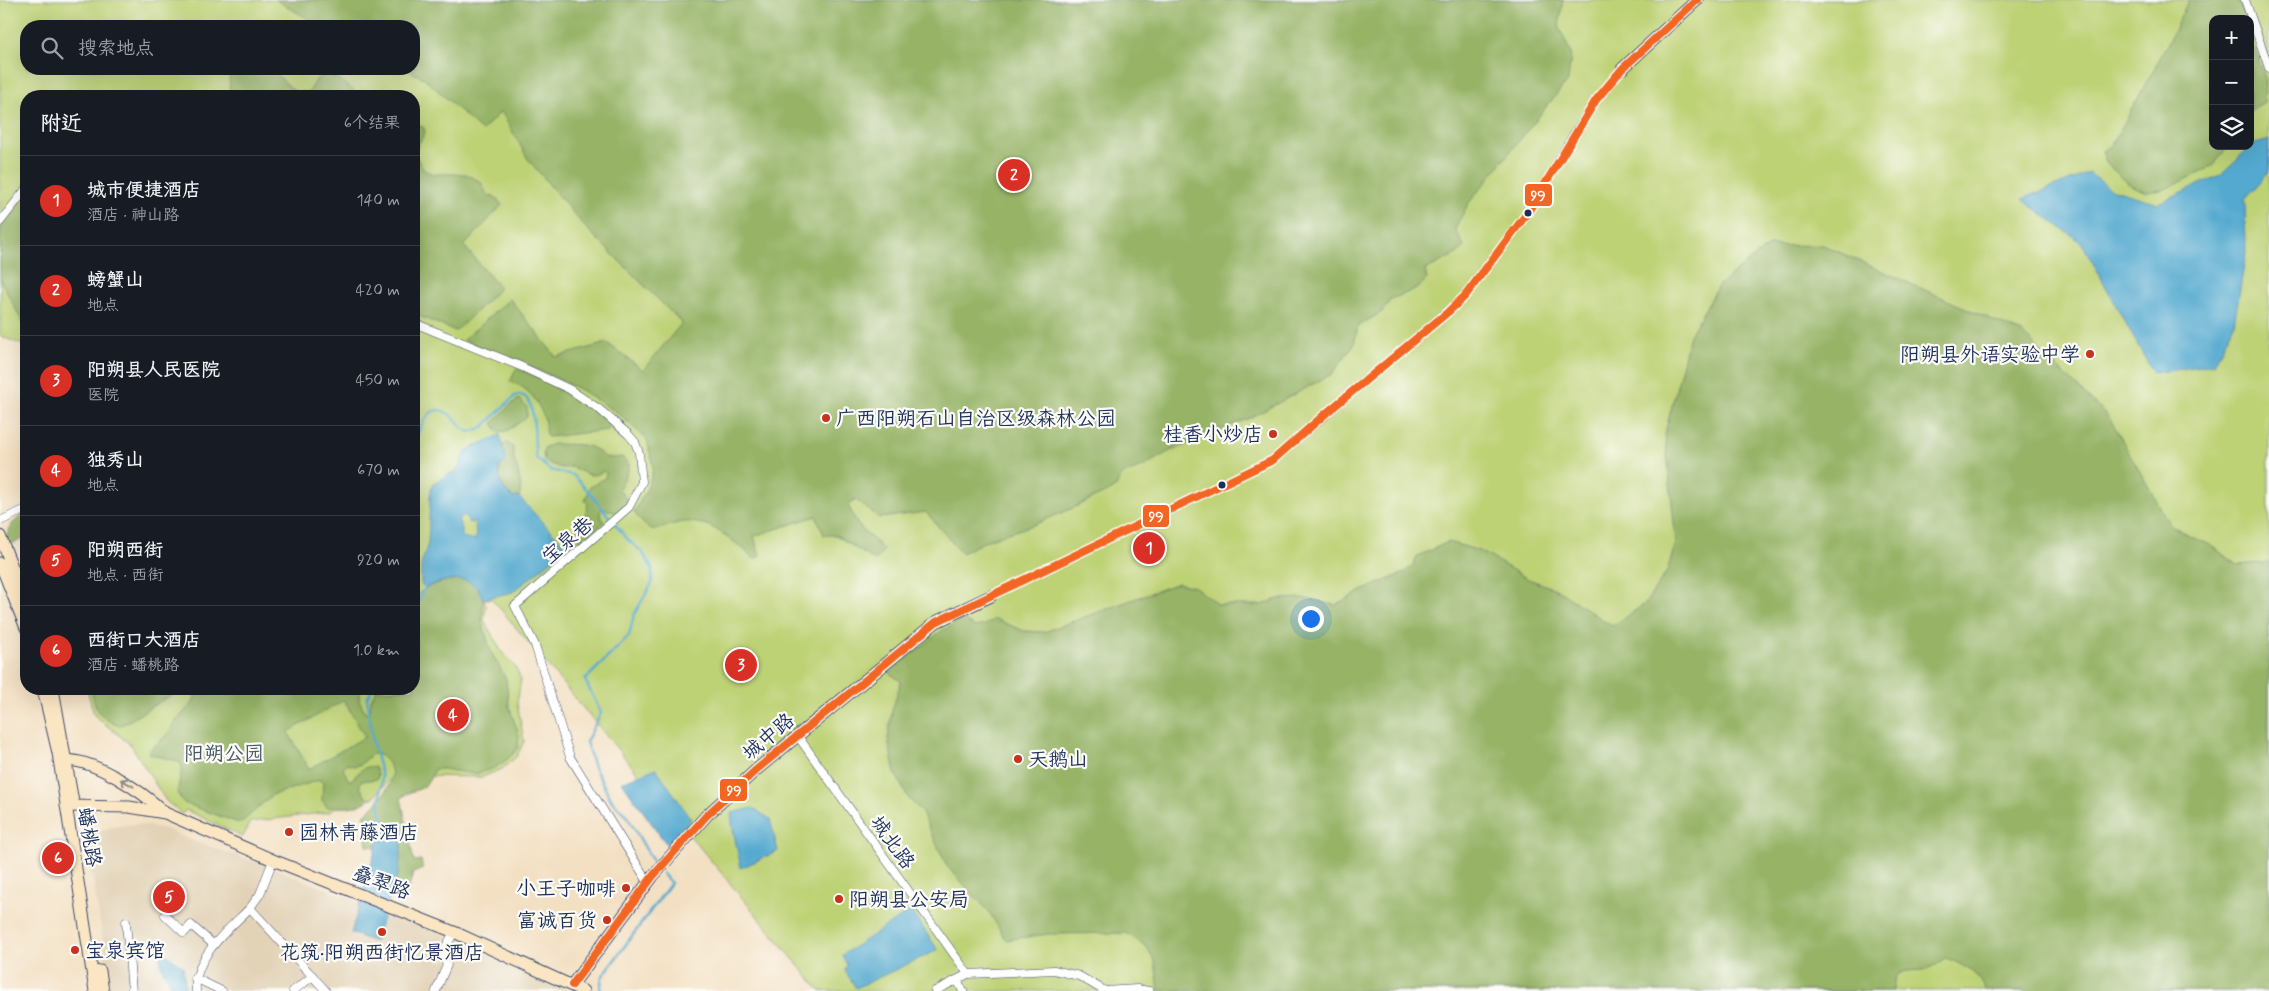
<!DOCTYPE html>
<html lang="zh">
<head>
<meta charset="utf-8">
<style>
  body { margin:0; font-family:Mynerve,"LXGW WenKai TC",sans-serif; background:#20242c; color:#f1f3f6 }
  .controls { position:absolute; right:15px; top:15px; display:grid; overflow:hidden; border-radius:10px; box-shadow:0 5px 20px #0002 }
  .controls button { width:45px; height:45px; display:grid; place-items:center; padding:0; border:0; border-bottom:1px solid #363941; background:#171b24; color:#f1f3f6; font:25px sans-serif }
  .you { position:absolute; left:1310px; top:618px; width:18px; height:18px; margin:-12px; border:4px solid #fff; border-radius:50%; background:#1a73e8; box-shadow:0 0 0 8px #1a73e833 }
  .badge { display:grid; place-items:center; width:32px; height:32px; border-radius:50%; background:#d93025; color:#fff; font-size:16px; font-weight:700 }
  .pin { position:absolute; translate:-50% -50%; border:2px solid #fff; box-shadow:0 1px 5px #0006 }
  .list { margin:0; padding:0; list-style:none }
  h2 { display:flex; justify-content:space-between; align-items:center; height:65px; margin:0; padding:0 20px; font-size:21px }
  h2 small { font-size:16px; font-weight:400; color:#9ea1a6 }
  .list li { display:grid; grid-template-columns:32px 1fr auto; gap:15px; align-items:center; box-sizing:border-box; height:90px; padding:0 20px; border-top:1px solid #363941 }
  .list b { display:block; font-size:19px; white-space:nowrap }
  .list p { margin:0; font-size:16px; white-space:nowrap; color:#9ea1a6 }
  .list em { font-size:16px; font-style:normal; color:#9ea1a6 }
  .icon { flex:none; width:28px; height:28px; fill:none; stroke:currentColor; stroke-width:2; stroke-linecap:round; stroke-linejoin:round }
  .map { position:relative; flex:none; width:2269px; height:991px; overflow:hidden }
  .search { position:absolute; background:#171b24; box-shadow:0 5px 20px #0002; left:20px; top:20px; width:400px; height:55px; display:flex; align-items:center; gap:12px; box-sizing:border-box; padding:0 18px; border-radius:20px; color:#9ea1a6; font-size:19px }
  .panel { position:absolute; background:#171b24; box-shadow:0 5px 20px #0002; left:20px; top:90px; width:400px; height:605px; border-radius:20px }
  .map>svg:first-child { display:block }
</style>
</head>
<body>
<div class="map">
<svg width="2269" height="991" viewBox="0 0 2269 991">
  <rect width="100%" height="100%" fill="#fdfcf7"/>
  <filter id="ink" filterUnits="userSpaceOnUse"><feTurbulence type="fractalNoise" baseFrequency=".02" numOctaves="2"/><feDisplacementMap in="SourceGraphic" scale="10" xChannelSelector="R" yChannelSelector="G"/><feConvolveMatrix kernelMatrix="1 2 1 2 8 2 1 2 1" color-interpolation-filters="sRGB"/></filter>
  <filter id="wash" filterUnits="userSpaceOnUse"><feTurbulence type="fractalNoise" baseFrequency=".0096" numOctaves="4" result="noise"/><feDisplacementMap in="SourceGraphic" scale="20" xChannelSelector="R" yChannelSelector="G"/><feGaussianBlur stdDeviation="1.12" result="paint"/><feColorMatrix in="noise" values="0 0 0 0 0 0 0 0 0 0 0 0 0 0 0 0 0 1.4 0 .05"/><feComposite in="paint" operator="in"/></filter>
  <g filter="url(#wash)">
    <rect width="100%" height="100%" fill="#f3e0c3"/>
    <g fill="#e2d2b6">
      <polygon points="138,824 166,829 190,840 256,862 447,935 439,954 444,964 433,991 111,991 88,848 91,838 97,832 111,827"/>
      <polygon points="453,938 565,989 569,991 439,991 445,954"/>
    </g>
    <path fill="#bdd174" stroke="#6c8069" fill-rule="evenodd" d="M0,0H2269V991H820L492,599H484L486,606L484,620L501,651L516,668L521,680L517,703L524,741L517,756L502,769L482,777L414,776L389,780L373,798L342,803L329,812L250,822L243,837L186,810L182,814L166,801L131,745L94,715L87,689H414V96H26V346L0,336ZM2213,19H2250V146H2213ZM26,26H414V69H26Z"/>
    <g fill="#96b366" stroke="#587162" fill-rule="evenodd">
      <path d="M276,0H1563L1559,27L1571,54L1568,80L1468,204L1455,229L1464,246L1458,253L1425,270L1427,279L1417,289L1391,299L1382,312L1358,326L1354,344L1332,374L1252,417L1168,452L1144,466L1122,475L1115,488L1073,508L1033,525L990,539L961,553L926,512L879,518L855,499L848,505L858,525L884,550L875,561L836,535H824L816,516L754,536L760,556L754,559C744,549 716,526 703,524C697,523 689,521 683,522C658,526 654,541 634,512L646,491L652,474L653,466L647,440L618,413L579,389L548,374L463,340L510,299L556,357L607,343L643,370L682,323L584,226L528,159L501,111L482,131L424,78L404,69H414V26H320Z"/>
      <polygon points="2189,0 2238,0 2245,19 2213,19 2213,146 2228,146 2213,166 2163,190 2147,192 2130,185 2106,163 2102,151 2112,145 2166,47"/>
      <polygon points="2250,36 2265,78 2264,102 2250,111"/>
      <polygon points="229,69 271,69 295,92 309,92 317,79 327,74 338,79 361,96 230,96"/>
      <polygon points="417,124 424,128 425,132 414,153 424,170 433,174 466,174 481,182 487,195 494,196 502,205 464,246 500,288 456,331 414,314 414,126"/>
      <polygon points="26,193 26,329 0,279 0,236 2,224"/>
      <path d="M1823,245L2022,333L2110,419L2170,525L2210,545L2238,565L2269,562V991H1985C1983,975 1959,962 1945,958C1939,962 1934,968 1928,969C1911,973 1893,965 1893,991H1159L1155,962L1147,947L1126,933L1048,934L1006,940L990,913L947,866L921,811L908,798L895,773L888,739L892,711L901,681L889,673L941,631L964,620L974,627L985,625L995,619L1024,631L1044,632L1178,583L1195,587L1219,605H1262L1278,599L1302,598L1335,605L1372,586L1404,573L1412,566L1418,556L1448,542L1480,551L1528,579L1556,589L1612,626L1645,604L1667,571L1676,543L1665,433L1690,335L1718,286L1768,246Z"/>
      <path d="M516,369C551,380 582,400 610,422L608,430L548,437C544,433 546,428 545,422C541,405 529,386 510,382Z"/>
      <polygon points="519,399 527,407 527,417 507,431 498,432 493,423 510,405"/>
      <path d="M507,443L513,447C512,463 525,481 519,497L513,498C487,476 506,468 502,446Z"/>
      <path d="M554,444C565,445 580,443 590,447C608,455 597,460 622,457L629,464L628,471L619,489L626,499L627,505L617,513L605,509L601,510L600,514L604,522L580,541L574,535L585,516L588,504L585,501L590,487L605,478L606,473L604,471C591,479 586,473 574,468C570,466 567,468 562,468C556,467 549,463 544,460L543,452L545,447Z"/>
      <polygon points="26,511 26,538 8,545 6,537 11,525"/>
      <path d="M456,578L469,581L478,587L482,594L483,599L482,622L491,652L506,679L509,706L519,735L518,748L510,757L495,768L475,774L443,769H434C425,796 417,785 401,798L414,861L421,860L423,869L413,873L405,901L403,902L391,895L399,870L378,841L376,847L367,846L366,841L368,831L364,815C376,805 401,779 388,763C383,756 379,754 372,754L361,764L354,766L347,764L343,769L349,781C358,776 362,764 375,767L378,775L377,779L361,781C357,789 366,793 367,801C358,808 338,808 327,807L322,800L323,782L319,780L272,795L242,822H236L184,803L177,793L182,769L181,764L177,761L150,754L149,751L169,733L173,724L194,701L195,696L191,691C171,689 138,718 119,726C100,718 94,709 92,689H360L359,700L366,713L370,711L371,699L377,689H414V597L429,586ZM344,700L365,737L309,769L288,732Z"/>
    </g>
    <g fill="#52a9cf" stroke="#366c96" fill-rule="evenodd">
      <polygon points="2269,140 2269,172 2245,199 2246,254 2234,324 2214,364 2153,373 2082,243 2022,199 2089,173 2111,189 2158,203 2220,175 2252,145"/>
      <path d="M500,435L506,462L499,466C498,480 502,489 513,498L519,497L567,548L513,592L483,599C475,572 446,578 425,588L421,584V565L428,543L430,494L433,483L457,470L467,450ZM465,515L469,523L475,522L476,540L462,537V529L458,519Z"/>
      <polygon points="656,768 691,819 667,845 622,782"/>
      <polygon points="753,808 770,819 778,851 741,868 732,825 731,813"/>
      <polygon points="388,839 402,841 399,870 375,942 351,933 378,841"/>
      <polygon points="911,910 938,950 856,988 845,971 847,965 842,955"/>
      <path d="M160,950L183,966L186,991H174C166,973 159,971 160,950Z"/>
    </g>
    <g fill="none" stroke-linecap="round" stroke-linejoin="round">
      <g stroke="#52a9cf" stroke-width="2.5">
        <path d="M414,445C420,425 431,395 455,419C460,425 462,429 469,432L482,428L515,396C539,387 533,446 536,458L550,470L573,475L589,492L628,540L642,552L652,568V583L634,615L629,636L585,680L601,713L586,742L594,767L612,801L627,816L656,867"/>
        <polyline points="414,609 425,588"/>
        <polyline points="372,689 367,698 373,743 382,777 379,807 388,839"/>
        <polyline points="600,991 602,977 671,883 662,873"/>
      </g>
    </g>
  </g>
  <g filter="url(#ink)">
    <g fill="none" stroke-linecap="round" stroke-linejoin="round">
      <g stroke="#3b4a6d" stroke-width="9">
        <g id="street">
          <polyline points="2245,0 2269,68"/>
          <polyline points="0,222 26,189"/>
          <polyline points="414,323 520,366 569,389 599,409 628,434 635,442 639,453 642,482 629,507 515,606 535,645 570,757 648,882"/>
          <polyline points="0,521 26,509"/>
          <polyline points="991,596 1273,460 1465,296 1528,212 1575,132 1596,100 1622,69"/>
          <polyline points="797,735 968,974 1054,970 1079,976 1105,991"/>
          <polyline points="273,860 260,894 250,908 326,991"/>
          <polyline points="165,915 184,933 191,925 214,945"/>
          <polyline points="126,922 132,991"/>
          <polyline points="195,978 222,991"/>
          <polyline points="954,982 957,980 963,991"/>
          <path d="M196,991C193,957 228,930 250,908"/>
          <polyline points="293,991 313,976"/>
          <polyline points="436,991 447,965 442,954 454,932"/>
          <polyline points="935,991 968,974"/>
          <polyline points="1104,991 1137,989 1149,991"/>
        </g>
      </g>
      <g stroke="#3b4a6d" stroke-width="13">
        <g id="secondary">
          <polyline points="1622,69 1697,0"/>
          <polyline points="0,536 26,602"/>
          <polyline points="0,563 26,628"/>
          <polyline points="43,689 58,753 95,991"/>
          <polyline points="53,689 73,802"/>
          <path d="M62,761C91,756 144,793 164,812"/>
          <polyline points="66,806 129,807 165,813 273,860 454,932 583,991"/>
          <polyline points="100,971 103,991"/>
          <polyline points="572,985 653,876 706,816 756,770 936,622 991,596"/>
        </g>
      </g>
      <use href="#street" stroke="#fff" stroke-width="8"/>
      <use href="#secondary" stroke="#fbe6c4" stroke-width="11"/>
      <g stroke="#fdfcf7" stroke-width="11">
        <polyline id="bus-1" points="572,985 653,876 706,816 756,770 936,622 1273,460 1324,415 1448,312 1465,296 1528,212 1596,100 1622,69 1697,0"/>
      </g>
      <use href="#bus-1" stroke="#f26522" stroke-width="8"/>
    </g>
    <defs><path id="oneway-shaft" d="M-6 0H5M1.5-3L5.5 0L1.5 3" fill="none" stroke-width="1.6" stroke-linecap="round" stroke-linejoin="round" transform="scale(1.25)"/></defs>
    <use stroke="#8b8a91" href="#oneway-shaft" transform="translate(127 783) rotate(-151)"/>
  </g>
  <g fill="#1b2f5e" stroke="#fdfcf7" stroke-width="2">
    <circle cx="1528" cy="213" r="4.5"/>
    <circle cx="1222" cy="485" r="4.5"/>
  </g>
  <g fill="#c8321e" stroke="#fdfcf7" stroke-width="2">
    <circle cx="2090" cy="354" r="5"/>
    <circle cx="826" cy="418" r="5"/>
    <circle cx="1273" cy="434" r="5"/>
    <circle cx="1018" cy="759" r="5"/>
    <circle cx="289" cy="832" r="5"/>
    <circle cx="626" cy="888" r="5"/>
    <circle cx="839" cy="899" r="5"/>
    <circle cx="607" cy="920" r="5"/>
    <circle cx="382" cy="932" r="5"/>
    <circle cx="75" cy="950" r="5"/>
  </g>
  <g text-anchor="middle" stroke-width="4.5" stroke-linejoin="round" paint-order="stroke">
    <g font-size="20" fill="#1b2f5e" stroke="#fdfcf7" text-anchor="start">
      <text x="2080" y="361" text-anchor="end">阳朔县外语实验中学</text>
      <text x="836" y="425">广西阳朔石山自治区级森林公园</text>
      <text x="1263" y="441" text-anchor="end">桂香小炒店</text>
      <text x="1028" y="766">天鹅山</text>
      <text x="299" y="839">园林青藤酒店</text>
      <text x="616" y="895" text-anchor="end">小王子咖啡</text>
      <text x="849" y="906">阳朔县公安局</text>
      <text x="597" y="927" text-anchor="end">富诚百货</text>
      <text x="85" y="957">宝泉宾馆</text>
      <text x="382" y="959" text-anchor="middle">花筑·阳朔西街忆景酒店</text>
    </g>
    <g font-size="20" fill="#1b2f5e" stroke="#fdfcf7">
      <text transform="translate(567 540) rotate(-41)" y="7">宝泉巷</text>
      <text transform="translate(768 736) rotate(-40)" y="7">城中路</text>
      <text transform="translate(90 837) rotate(81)" y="7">蟠桃路</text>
      <text transform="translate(893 842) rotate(54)" y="7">城北路</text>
      <text transform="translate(382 882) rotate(21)" y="7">叠翠路</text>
    </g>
    <g font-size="20" fill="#445864" stroke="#fdfcf7">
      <text x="224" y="760">阳朔公园</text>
    </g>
  </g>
  <g stroke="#fdfcf7" stroke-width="2">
    <rect x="1524" y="183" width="29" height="24" rx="5" fill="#f26522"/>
    <rect x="1142" y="504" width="28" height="24" rx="5" fill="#f26522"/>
    <rect x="719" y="778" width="29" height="24" rx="5" fill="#f26522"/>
  </g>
  <g font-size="14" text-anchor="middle" font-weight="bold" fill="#fff">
    <text x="1538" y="200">99</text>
    <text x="1156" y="521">99</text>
    <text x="734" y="795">99</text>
  </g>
</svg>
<div class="controls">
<button>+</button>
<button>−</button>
<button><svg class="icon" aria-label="layers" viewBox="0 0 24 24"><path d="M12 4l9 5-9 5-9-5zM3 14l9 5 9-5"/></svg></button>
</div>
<div class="you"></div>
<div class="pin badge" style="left:1149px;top:548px">1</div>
<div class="pin badge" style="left:1014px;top:175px">2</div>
<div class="pin badge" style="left:741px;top:665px">3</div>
<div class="pin badge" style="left:453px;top:715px">4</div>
<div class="pin badge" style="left:169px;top:897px">5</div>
<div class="pin badge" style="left:58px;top:858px">6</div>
<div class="search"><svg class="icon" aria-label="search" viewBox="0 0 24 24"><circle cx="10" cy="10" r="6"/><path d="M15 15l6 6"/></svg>搜索地点</div>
<section class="panel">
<h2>附近<small>6个结果</small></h2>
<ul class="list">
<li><span class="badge">1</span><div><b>城市便捷酒店</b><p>酒店 · 神山路</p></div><em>140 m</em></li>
<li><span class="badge">2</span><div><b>螃蟹山</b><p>地点</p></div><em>420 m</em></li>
<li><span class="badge">3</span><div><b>阳朔县人民医院</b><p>医院</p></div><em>450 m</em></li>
<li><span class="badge">4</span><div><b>独秀山</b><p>地点</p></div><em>670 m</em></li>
<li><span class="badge">5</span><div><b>阳朔西街</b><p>地点 · 西街</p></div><em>920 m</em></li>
<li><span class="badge">6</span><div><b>西街口大酒店</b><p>酒店 · 蟠桃路</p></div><em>1.0 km</em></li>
</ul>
</section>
</div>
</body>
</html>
